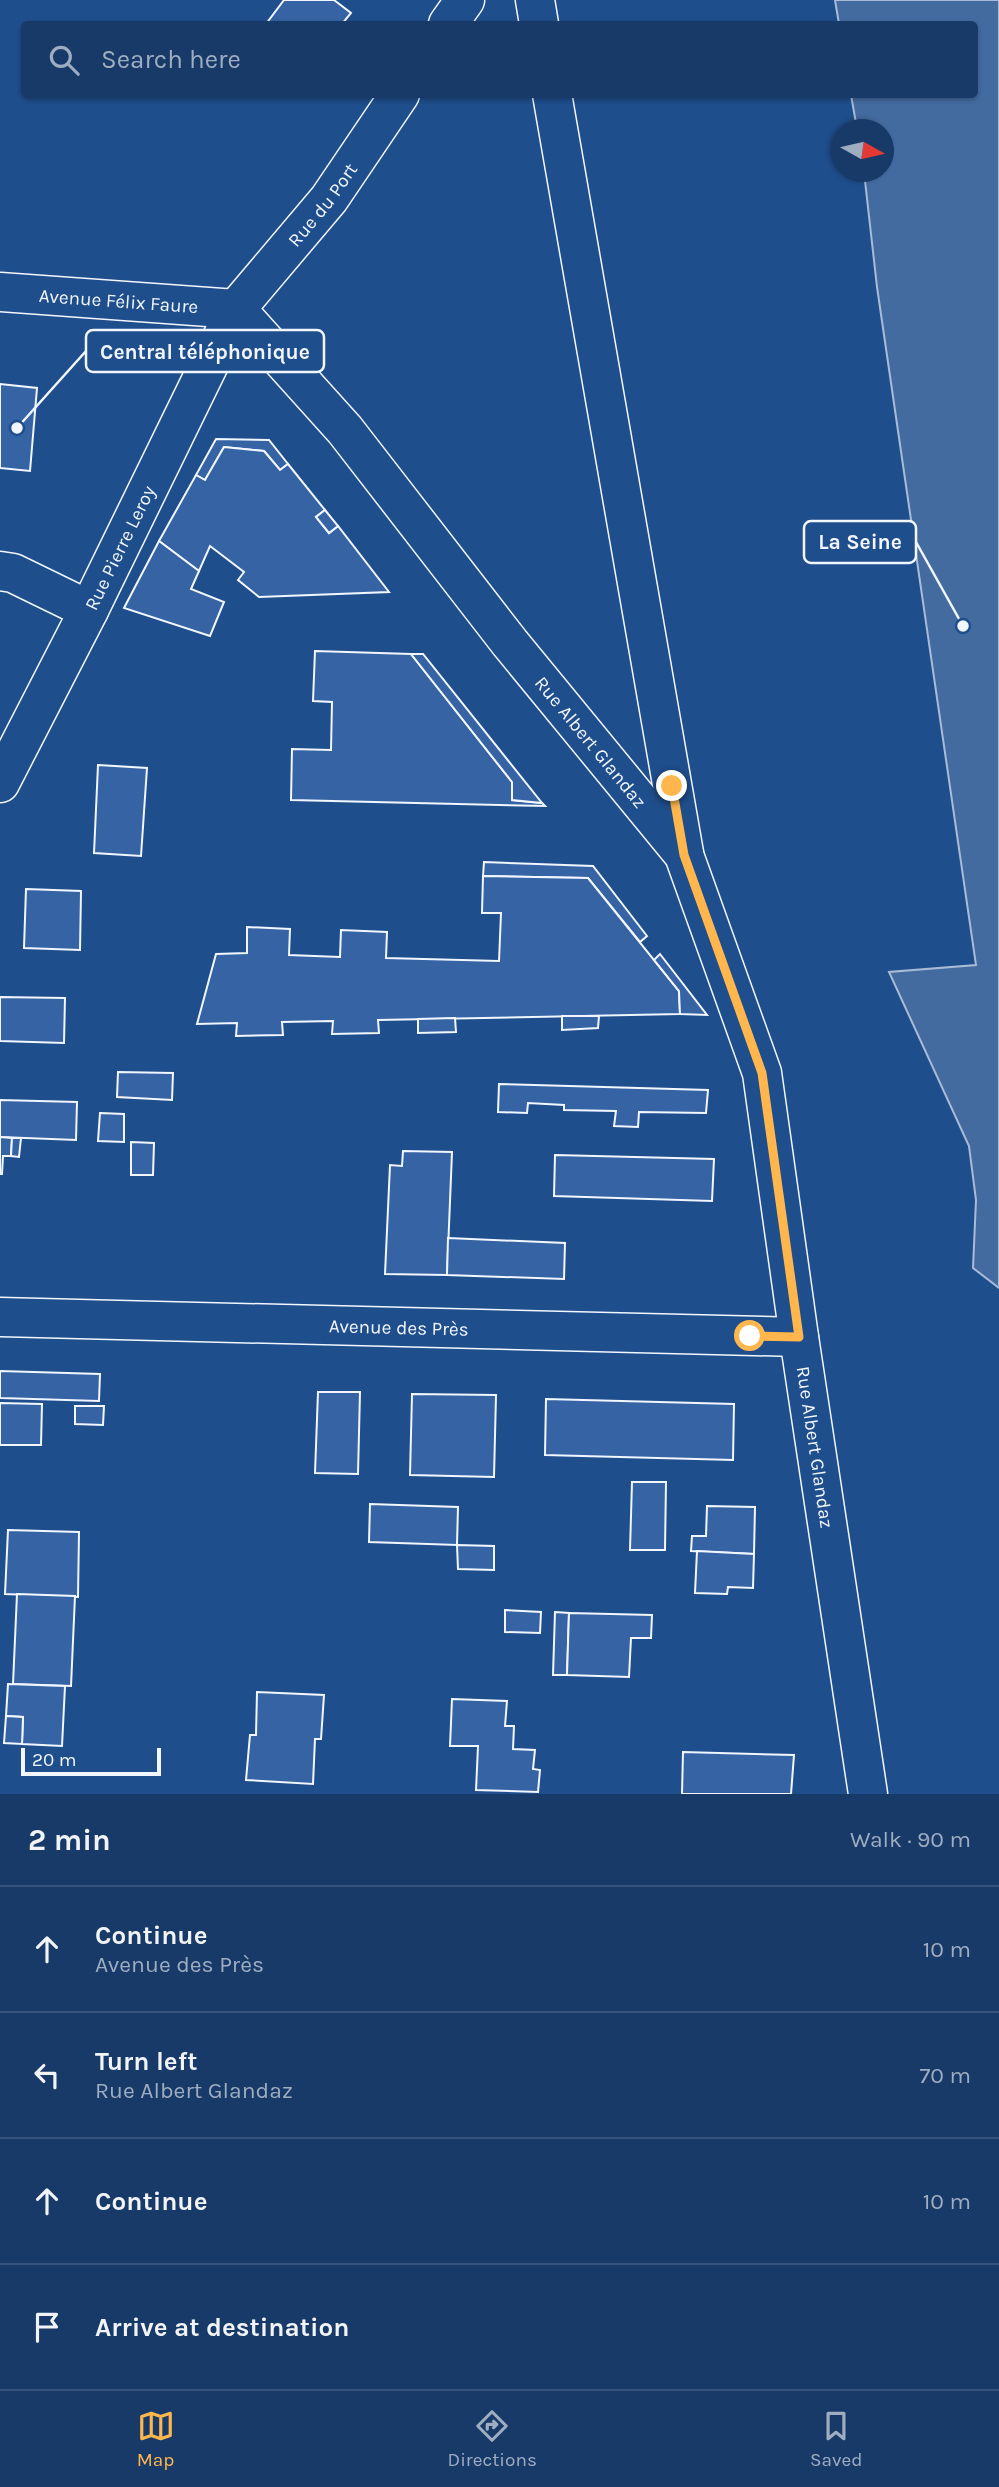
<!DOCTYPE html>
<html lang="en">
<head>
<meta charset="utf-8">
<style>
  body { margin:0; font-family:Karla,sans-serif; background:#20416f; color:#f1f3f6 }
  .compass { position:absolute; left:831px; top:119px; width:63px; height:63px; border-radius:50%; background:#173a69; box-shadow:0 2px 5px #0004; rotate:98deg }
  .scale { position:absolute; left:21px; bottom:18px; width:140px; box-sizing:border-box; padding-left:7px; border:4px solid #f2f6ff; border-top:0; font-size:19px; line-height:24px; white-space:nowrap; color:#f2f6ff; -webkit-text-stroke:5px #1f4e8c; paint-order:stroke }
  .stop { position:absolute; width:21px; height:21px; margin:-16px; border:5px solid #ffb74d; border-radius:50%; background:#fff }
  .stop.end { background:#ffb74d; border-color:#fff; box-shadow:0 2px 7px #0008 }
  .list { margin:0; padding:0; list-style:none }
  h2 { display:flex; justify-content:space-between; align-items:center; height:91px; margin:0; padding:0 28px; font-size:30px }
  h2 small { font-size:23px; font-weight:400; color:#9eadc0 }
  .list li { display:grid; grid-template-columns:46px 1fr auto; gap:21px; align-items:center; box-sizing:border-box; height:126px; padding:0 28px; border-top:2px solid #36547d }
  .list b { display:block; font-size:26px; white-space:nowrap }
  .list p { margin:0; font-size:23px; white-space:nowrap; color:#9eadc0 }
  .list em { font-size:23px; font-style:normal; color:#9eadc0 }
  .icon { flex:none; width:38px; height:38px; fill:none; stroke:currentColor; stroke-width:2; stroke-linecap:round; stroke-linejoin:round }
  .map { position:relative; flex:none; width:999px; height:1794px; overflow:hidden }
  .search { position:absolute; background:#173a69; box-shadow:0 2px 5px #0004; left:21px; right:21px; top:21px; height:77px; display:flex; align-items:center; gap:18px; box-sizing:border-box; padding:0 24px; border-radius:7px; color:#9eadc0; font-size:26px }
  .sheet { height:595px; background:#173a69 }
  nav { display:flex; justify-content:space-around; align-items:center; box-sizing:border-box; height:98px; border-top:2px solid #36547d; background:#173a69; font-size:19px; color:#9eadc0 }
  nav a { display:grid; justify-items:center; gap:4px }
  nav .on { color:#ffb74d }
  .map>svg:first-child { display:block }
</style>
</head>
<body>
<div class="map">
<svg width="999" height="1794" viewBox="0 0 999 1794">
  <rect width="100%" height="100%" fill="#1f4e8c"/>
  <polygon fill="#446ba0" stroke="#a8bbd7" stroke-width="2" points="835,0 999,0 999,1288 973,1268 976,1200 969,1146 889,972 976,965 877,287 864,172 884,172 884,130 857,129 851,95 974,94 974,24 839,24"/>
  <g fill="#3563a3" stroke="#f2f6ff" stroke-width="2">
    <polygon points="284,0 334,0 351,13 342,24 266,24"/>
    <polygon points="0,384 37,388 30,471 0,468"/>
    <polygon points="216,439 269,440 288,464 280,470 264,451 224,447 205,480 196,475"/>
    <polygon points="224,447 264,451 280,470 288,464 325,510 316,517 329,533 338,526 389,592 259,597 238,580 244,572 210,546 199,571 159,541 196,475 205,480"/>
    <polygon points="325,510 338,526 329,533 316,517"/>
    <polygon points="159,541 199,571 191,589 224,602 210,636 124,608"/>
    <polygon points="315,651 411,654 512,782 512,800 542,803 545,806 291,800 292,749 331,750 332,702 313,701"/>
    <polygon points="411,654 423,654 542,803 512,800 512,782"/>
    <polygon points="98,765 147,768 141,856 94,853"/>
    <polygon points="484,862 593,866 647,936 640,942 588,878 483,876"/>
    <polygon points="483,876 588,878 679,991 680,1014 378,1020 379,1033 332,1034 333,1021 282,1022 283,1035 236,1036 237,1023 197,1024 216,954 247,953 247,927 290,929 289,955 340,957 341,930 387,932 386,958 499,961 501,913 482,913"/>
    <polygon points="26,889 81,891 80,950 24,948"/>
    <polygon points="660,954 707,1015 680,1014 679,991 654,960"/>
    <polygon points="0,997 65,998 64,1043 0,1041"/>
    <polygon points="562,1016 599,1016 598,1028 562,1030"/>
    <polygon points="455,1018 456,1032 418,1033 418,1019"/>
    <polygon points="118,1072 173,1073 172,1100 117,1097"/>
    <polygon points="499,1084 708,1090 706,1113 639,1112 638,1127 614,1126 616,1111 564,1110 564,1105 528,1103 527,1113 498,1112"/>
    <polygon points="0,1100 77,1102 76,1140 0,1137"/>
    <polygon points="100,1113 124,1114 124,1142 98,1141"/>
    <polygon points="0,1137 12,1138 11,1156 3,1156 2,1174 0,1174"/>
    <polygon points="12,1138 21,1138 19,1157 11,1156"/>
    <polygon points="131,1142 154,1143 153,1175 131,1175"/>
    <polygon points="403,1151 452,1152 447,1275 385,1274 390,1165 402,1166"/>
    <polygon points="555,1155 714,1159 712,1201 554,1196"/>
    <polygon points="448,1238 565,1243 564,1279 447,1275"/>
    <polygon points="0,1371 100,1374 99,1401 0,1398"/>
    <polygon points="318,1392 360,1392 358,1474 315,1473"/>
    <polygon points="412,1394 496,1395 494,1477 410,1475"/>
    <polygon points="546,1399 734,1404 733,1460 545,1455"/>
    <polygon points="0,1403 42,1404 41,1445 0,1445"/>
    <polygon points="75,1406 104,1406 103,1425 75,1424"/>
    <polygon points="632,1482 666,1482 665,1550 630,1550"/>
    <polygon points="370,1504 458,1507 457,1545 369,1542"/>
    <polygon points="707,1506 755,1507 754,1554 691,1551 692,1536 706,1536"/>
    <polygon points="8,1530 79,1532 78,1597 5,1594"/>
    <polygon points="457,1545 494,1546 494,1570 458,1569"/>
    <polygon points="697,1551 754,1554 753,1588 728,1587 727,1594 695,1593"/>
    <polygon points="17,1594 75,1596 71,1686 13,1684"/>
    <polygon points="505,1610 541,1612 540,1633 505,1632"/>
    <polygon points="555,1612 569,1613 567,1675 553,1675"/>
    <polygon points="569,1613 652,1615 651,1638 631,1638 629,1677 567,1675"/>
    <polygon points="8,1684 65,1686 62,1746 22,1744 23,1717 6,1716"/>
    <polygon points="257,1692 324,1695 321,1739 315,1739 313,1784 246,1780 250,1735 256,1735"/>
    <polygon points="452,1699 507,1701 505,1726 514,1726 513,1749 535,1750 533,1769 540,1770 538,1792 476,1790 478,1746 450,1746"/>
    <polygon points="6,1716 23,1717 22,1744 4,1743"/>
    <polygon points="683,1752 794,1755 791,1794 682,1794"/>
  </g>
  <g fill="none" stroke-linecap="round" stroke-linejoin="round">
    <g stroke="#f2f6ff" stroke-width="41">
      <g id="street">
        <polyline points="535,0 539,24"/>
        <polyline points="448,24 465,0"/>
        <polyline points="552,94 684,853"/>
        <path id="s1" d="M0,292L236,309"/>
        <path id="s2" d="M236,309L345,430L510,643L684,855L762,1073L799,1337L868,1794"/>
        <polyline points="0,571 13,573 89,610"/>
        <path id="s3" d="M0,783L89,610L236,309L329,199L400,94"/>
        <path id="s4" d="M0,1317L799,1337"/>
      </g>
    </g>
    <use href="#street" stroke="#1f4e8c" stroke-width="38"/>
  </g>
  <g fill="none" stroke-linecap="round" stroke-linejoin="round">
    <polyline stroke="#ffb74d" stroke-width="9" points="672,786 684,855 762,1073 799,1337 750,1336"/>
  </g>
  <g text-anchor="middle" stroke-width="5" stroke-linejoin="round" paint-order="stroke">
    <g font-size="19" fill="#f2f6ff" stroke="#1f4e8c">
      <text dy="7" stroke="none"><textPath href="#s3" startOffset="665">Rue du Port</textPath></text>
      <text dy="7" stroke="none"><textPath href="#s1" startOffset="119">Avenue Félix Faure</textPath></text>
      <text dy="7" stroke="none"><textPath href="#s3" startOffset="264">Rue Pierre Leroy</textPath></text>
      <text dy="7" stroke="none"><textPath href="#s2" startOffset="560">Rue Albert Glandaz</textPath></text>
      <text dy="7" stroke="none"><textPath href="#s4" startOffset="399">Avenue des Près</textPath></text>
      <text dy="7" stroke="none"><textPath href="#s2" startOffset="1316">Rue Albert Glandaz</textPath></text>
    </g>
  </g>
  <path fill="none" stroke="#f2f6ff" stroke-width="2.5" d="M17 428L86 351M963 626L916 542"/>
  <g fill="#f2f6ff" stroke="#1f4e8c" stroke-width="2.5">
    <circle cx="17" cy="428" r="7"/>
    <circle cx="963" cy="626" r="7"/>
  </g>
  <g fill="#1f4e8c" stroke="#f2f6ff" stroke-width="2.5">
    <rect x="86" y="330" width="238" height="42" rx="7"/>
    <rect x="804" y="521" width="112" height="42" rx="7"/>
  </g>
  <g font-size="21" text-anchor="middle" font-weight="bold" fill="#f2f6ff">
    <text x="205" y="359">Central téléphonique</text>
    <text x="860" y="549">La Seine</text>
  </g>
</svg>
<svg class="compass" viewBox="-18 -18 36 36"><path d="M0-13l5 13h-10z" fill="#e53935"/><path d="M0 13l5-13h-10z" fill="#9eadc0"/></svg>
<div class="scale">20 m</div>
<div class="stop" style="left:750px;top:1336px"></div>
<div class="stop end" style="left:672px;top:786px"></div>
<div class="search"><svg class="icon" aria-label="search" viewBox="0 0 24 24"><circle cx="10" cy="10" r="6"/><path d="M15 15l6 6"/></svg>Search here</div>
</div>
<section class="sheet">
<h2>2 min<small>Walk · 90 m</small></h2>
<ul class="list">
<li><svg class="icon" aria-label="ahead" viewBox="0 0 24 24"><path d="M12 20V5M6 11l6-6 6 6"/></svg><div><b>Continue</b><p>Avenue des Près</p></div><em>10 m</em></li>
<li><svg class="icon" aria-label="left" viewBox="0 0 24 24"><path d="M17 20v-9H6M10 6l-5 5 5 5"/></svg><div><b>Turn left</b><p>Rue Albert Glandaz</p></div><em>70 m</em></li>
<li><svg class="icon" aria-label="ahead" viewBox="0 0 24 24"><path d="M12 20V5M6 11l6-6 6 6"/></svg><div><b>Continue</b></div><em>10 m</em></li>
<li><svg class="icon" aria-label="arrive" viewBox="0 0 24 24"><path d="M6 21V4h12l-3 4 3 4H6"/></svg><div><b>Arrive at destination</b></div></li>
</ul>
</section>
<nav>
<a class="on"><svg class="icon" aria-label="map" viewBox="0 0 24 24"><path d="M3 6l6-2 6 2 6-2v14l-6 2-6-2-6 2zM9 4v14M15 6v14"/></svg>Map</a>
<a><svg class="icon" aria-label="directions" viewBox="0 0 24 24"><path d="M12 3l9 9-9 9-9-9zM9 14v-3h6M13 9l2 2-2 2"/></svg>Directions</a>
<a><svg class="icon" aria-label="saved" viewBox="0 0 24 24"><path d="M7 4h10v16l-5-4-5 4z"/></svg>Saved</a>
</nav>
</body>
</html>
